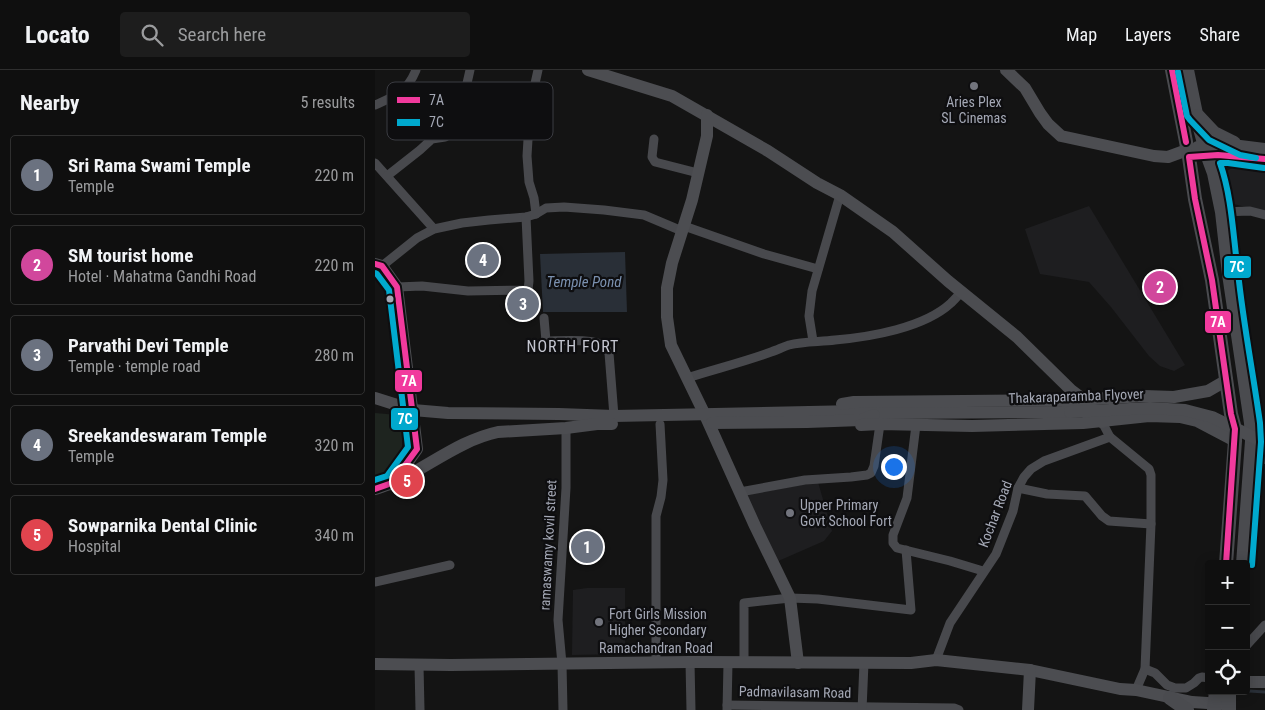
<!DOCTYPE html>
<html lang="en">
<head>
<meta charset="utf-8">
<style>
  body { margin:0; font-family:"Roboto Condensed",sans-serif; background:#1d1d1d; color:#f1f3f6 }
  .controls { position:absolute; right:15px; bottom:15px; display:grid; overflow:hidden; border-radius:5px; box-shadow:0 2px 12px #0003 }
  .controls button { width:45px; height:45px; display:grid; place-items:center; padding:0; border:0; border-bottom:1px solid #2f2f2f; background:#0f0f0f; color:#f1f3f6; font:25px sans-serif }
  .you { position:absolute; left:518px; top:396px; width:18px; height:18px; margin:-12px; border:4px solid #fff; border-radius:50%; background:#1a73e8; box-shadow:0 0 0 8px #1a73e833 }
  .badge { display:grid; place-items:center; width:32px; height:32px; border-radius:50%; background:#d93025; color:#fff; font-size:16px; font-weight:700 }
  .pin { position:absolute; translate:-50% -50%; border:2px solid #fff; box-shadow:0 1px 5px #0006 }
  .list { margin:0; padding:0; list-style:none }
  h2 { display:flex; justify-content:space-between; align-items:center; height:65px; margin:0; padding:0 20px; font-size:21px }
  h2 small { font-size:16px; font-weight:400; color:#9b9c9e }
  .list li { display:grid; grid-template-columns:32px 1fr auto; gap:15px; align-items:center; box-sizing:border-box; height:80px; margin:0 10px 10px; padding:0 10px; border:1px solid #2f2f2f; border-radius:5px }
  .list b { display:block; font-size:19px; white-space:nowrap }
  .list p { margin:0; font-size:16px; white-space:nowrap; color:#9b9c9e }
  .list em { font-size:16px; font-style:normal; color:#9b9c9e }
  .icon { flex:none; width:28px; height:28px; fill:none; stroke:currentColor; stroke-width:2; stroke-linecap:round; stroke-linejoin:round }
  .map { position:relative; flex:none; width:890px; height:640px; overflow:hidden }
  header { display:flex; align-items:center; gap:30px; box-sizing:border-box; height:70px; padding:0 25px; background:#0f0f0f; border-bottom:1px solid #2f2f2f }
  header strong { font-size:24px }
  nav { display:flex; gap:28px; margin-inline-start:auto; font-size:18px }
  .search { width:350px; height:45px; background:#1d1d1d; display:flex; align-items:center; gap:12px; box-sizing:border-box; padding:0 18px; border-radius:5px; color:#9b9c9e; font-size:19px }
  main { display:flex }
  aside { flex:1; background:#0f0f0f }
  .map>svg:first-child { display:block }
</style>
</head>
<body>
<header>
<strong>Locato</strong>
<div class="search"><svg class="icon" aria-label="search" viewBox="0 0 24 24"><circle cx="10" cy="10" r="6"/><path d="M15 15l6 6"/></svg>Search here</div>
<nav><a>Map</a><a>Layers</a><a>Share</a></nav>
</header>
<main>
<aside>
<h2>Nearby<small>5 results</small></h2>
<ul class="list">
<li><span class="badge" style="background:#6b7280">1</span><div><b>Sri Rama Swami Temple</b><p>Temple</p></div><em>220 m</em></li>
<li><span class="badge" style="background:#d1479c">2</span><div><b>SM tourist home</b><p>Hotel · Mahatma Gandhi Road</p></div><em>220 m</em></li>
<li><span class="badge" style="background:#6b7280">3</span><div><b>Parvathi Devi Temple</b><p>Temple · temple road</p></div><em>280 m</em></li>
<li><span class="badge" style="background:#6b7280">4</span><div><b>Sreekandeswaram Temple</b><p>Temple</p></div><em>320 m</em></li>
<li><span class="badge" style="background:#e0444e">5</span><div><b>Sowparnika Dental Clinic</b><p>Hospital</p></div><em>340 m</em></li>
</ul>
</aside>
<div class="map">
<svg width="890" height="640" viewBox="0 0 890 640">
  <rect width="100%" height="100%" fill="#141414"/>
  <g fill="#1e1e20">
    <polygon points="861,96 890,99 890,142 855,133 848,103"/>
    <polygon points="714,136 810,295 799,301 785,296 774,286 736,237 714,212 665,204 650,159"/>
    <polygon points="443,412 457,461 449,471 401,492 371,425"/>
    <polygon points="212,518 250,518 250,584 197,585 198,520"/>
  </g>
  <polygon fill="#1e241f" points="0,343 23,345 27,352 27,384 21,395 5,407 0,409"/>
  <polygon fill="#292f37" points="250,182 252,242 168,242 165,184"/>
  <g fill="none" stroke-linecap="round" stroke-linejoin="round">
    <polyline stroke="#292f37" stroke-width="3" points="874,621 890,622"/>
    <g stroke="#48494d" stroke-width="9">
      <path d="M0,35C21,26 32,22 41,0"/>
      <polyline points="279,69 277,87 280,92 323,103"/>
      <polyline points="0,93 59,159"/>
      <polyline points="12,106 45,80 57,69 70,67 77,63 83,53 95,0"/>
      <polyline points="847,142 875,141 890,145"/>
      <polyline points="161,144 159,128 154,112 152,86 155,36 163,0"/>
      <polyline points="309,156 389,184 443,199"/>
      <polyline points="7,196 42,168 59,159 87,153 114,150 151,147 161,144 171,138 189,137 229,140 269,145 307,161"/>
      <polyline points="22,217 47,216 93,221 153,220 154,211 151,147"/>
      <path d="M169,248L171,271C184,271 219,268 229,276C231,278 232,281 234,283L239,346"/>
      <polyline points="438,271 434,246 437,221 465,125"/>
      <path d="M312,308C340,299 369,292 396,282C402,280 408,277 414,275C429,271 445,272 460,270C495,267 549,258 576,233C579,230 583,226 586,222"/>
      <polyline points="541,355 532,428 518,465 518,473 522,478 575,491 608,501"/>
      <polyline points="735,367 774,399 776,405 776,454 770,599 761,620"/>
      <polyline points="643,418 672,424 710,426 727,446 734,451 776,454"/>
      <polyline points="365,422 430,410 476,407 492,405 496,403 499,396 505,354"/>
      <polyline points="0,512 75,495"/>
      <polyline points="871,576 890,555"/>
      <polyline points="561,590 575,553 621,484 638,441 643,418 649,407 656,399 669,391 735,367 727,352"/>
      <polyline points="315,592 316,640"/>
      <polyline points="281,593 281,446 286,427 288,410 285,354"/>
      <polyline points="369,593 369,533 415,528 443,529 536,540 531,480"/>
      <polyline points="44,595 45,640"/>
      <polyline points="770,599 780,603 792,615 800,618 811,618 819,613 824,608 827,607 834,608"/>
      <polyline points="352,635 579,638 584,640"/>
      <polyline points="188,640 187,594 183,550 191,418 191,358"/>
      <polyline points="352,640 353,593"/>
      <polyline points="487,640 489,593"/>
    </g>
    <g stroke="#4c4d51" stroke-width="12">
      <polyline points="213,0 297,26 393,81 442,113 465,125 518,162 573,211 642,267 696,320 704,326 703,330 727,352"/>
      <polyline points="631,0 650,18 665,43 673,54 686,66 779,86 793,87 812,80"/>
      <polyline points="332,45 332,66 317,130 297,193 292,218 292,247 296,275 330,345 380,456 415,528 423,593"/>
      <polyline points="0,194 7,196 22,217 42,379 20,410"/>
      <polyline points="0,328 38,340 73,343 184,344 239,346 481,341 506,343 695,342"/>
      <polyline points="467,334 479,332 703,330 769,326 799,327 833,321 852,310"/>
      <polyline points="876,352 890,360"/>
      <polyline points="337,353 432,352 486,350 499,345"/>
      <polyline points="486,355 505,354 597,356 708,353 774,346 805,347 822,351 860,371"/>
      <polyline points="876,380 890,388"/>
      <path d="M0,419C6,417 13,415 18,413C53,397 85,370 123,362L191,358L222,354H237"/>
      <polyline points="0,594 76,595 315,592 536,593 561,590 655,600 745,619 761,620 817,632 848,634"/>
      <polyline points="871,612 890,612"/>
      <polyline points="653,640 655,600"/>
    </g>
    <g stroke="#4a4b4f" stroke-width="14">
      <polyline points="797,0 814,87 820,129 837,210 856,344 860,359 860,371 851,494"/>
      <polyline points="812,0 821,44 832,84 839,103 847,142 854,204 876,353 877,371 868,494"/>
      <polyline points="823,46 839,63 859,73"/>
      <polyline points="823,78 849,75 890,80"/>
      <polyline points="795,628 812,640"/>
      <polyline points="839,640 841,621"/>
      <polyline points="854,640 854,621"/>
    </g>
    <polyline stroke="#4c4d51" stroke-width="12" points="695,342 775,338 810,340 837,347 890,373"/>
    <g stroke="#0e0e10" stroke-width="10">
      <g id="bus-1">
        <polyline points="797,0 811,72"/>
        <polyline points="0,194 7,196 22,217 42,379 17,413 0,419"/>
        <polyline points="851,494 860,359 856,344 837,210 820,129 814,87 843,85 890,89"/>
      </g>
    </g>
    <g stroke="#0e0e10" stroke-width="10">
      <g id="bus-2">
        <polyline points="803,2 812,46 815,50 834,70 865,85 881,88"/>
        <polyline points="0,203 2,204 14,220 33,377 12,406 0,410"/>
        <path d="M877,495L886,372L885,353C878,302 868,252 863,202C858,165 857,127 845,93H853L889,98"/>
      </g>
    </g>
    <use href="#bus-1" stroke="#f13a9d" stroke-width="6"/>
    <use href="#bus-2" stroke="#00a9ce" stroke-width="6"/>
  </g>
  <g fill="#72747d" stroke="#0e0e10" stroke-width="2">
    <circle cx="599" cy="16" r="5"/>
    <circle cx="415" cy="443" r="5"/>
    <circle cx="224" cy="552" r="5"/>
  </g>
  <circle fill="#a4a8b5" stroke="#0e0e10" stroke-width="2" cx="15" cy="229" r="4.5"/>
  <g text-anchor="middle" stroke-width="4.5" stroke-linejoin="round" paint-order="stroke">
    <g font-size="14" fill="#a4a8b5" stroke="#0e0e10" text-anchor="start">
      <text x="599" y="37" text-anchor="middle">Aries Plex<tspan x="599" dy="16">SL Cinemas</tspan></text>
      <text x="425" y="440">Upper Primary<tspan x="425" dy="16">Govt School Fort</tspan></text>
      <text x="234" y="549">Fort Girls Mission<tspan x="234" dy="16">Higher Secondary</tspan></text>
    </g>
    <g font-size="14" fill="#a4a8b5" stroke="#0e0e10">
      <text transform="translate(701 326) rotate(-2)" y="5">Thakaraparamba Flyover</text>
      <text transform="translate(620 444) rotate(-69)" y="5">Kochar Road</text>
      <text transform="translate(173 475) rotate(-87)" y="5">ramaswamy kovil street</text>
      <text x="281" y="583">Ramachandran Road</text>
      <text transform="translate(420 622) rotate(1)" y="5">Padmavilasam Road</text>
    </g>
    <g font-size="15" font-style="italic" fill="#7b91b0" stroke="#0e0e10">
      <text x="209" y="217">Temple Pond</text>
    </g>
    <g font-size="16" letter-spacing="1" fill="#c5c7d1" stroke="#0e0e10">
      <text x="198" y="282">NORTH FORT</text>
    </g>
  </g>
  <rect x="12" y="12" width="166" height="58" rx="8" fill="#0e0e10" stroke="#3b3c42" stroke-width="1"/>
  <rect x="22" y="27" width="23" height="6" fill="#f13a9d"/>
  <rect x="22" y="49" width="23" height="7" fill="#00a9ce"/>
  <g font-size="14" fill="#a4a8b5">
    <text x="54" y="35">7A</text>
    <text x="54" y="57">7C</text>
  </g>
  <g stroke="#0e0e10" stroke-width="2">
    <rect x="848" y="185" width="29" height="24" rx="5" fill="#00a9ce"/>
    <rect x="829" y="240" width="28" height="24" rx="5" fill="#f13a9d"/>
    <rect x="19" y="299" width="29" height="24" rx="5" fill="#f13a9d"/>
    <rect x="15" y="337" width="29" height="24" rx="5" fill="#00a9ce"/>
  </g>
  <g font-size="14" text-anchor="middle" font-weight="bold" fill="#fff">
    <text x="862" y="202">7C</text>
    <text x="843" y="257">7A</text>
    <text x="34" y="316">7A</text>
    <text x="30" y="354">7C</text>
  </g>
</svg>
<div class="controls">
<button>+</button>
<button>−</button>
<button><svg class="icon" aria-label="locate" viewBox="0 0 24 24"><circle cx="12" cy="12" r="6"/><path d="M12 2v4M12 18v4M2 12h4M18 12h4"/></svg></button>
</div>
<div class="you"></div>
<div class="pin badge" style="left:212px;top:477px;background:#6b7280">1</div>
<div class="pin badge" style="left:785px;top:217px;background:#d1479c">2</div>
<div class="pin badge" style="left:148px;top:234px;background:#6b7280">3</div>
<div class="pin badge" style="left:108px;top:190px;background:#6b7280">4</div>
<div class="pin badge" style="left:32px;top:411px;background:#e0444e">5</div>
</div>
</main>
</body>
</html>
